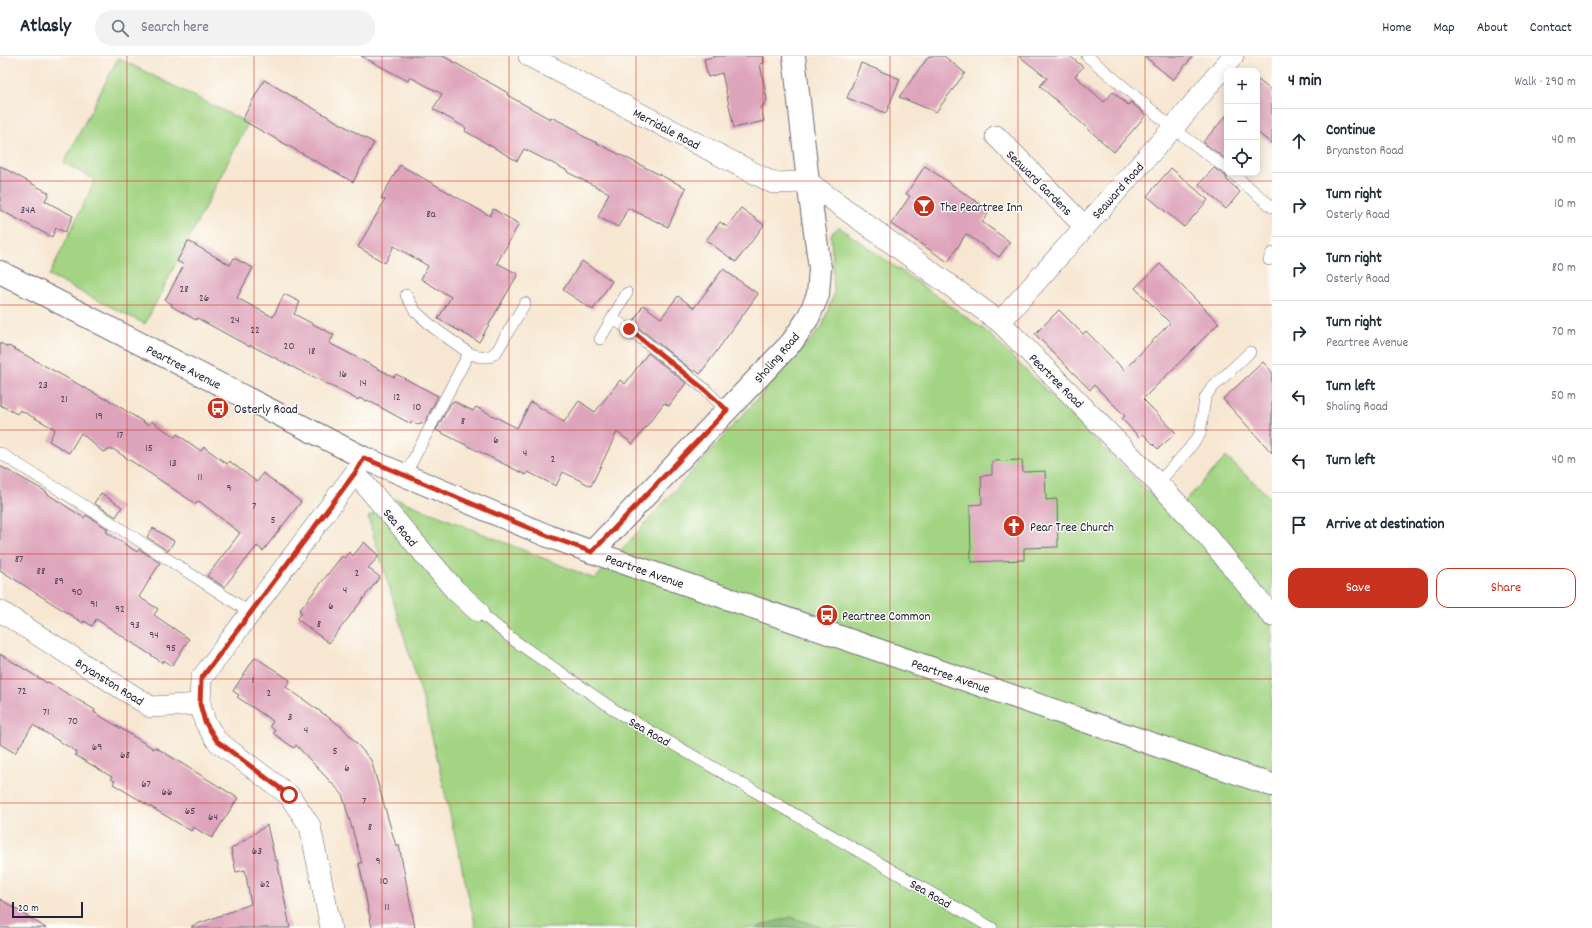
<!DOCTYPE html>
<html lang="en">
<head>
<meta charset="utf-8">
<style>
  body { margin:0; font-family:Dekko,sans-serif; background:#f2f2f3; color:#1f2937 }
  .controls { position:absolute; right:12px; top:12px; display:grid; overflow:hidden; border-radius:8px; box-shadow:0 2px 10px #0003 }
  .controls button { width:36px; height:36px; display:grid; place-items:center; padding:0; border:0; border-bottom:1px solid #e0e1e3; background:#fff; color:#1f2937; font:20px sans-serif }
  .scale { position:absolute; left:12px; bottom:10px; width:71px; box-sizing:border-box; padding-left:4px; border:2px solid #22223b; border-top:0; font-size:11px; line-height:14px; white-space:nowrap; color:#22223b; -webkit-text-stroke:3px #fdfcf7; paint-order:stroke }
  .stop { position:absolute; width:12px; height:12px; margin:-9px; border:3px solid #c8321e; border-radius:50%; background:#fff }
  .stop.end { background:#c8321e; border-color:#fff; box-shadow:0 1px 4px #0008 }
  .list { margin:0; padding:0; list-style:none }
  h2 { display:flex; justify-content:space-between; align-items:center; height:52px; margin:0; padding:0 16px; font-size:17px }
  h2 small { font-size:13px; font-weight:400; color:#747a83 }
  .list li { display:grid; grid-template-columns:26px 1fr auto; gap:12px; align-items:center; box-sizing:border-box; height:64px; padding:0 16px; border-top:1px solid #e0e1e3 }
  .list b { display:block; font-size:15px; white-space:nowrap }
  .list p { margin:0; font-size:13px; white-space:nowrap; color:#747a83 }
  .list em { font-size:13px; font-style:normal; color:#747a83 }
  .actions { display:flex; gap:8px; padding:12px 16px }
  .actions a { flex:1; padding:9px 0; border:1px solid #c8321e; border-radius:12px; text-align:center; font-size:14px; color:#c8321e }
  .actions .main { background:#c8321e; color:#fff }
  .icon { flex:none; width:22px; height:22px; fill:none; stroke:currentColor; stroke-width:2; stroke-linecap:round; stroke-linejoin:round }
  .map { position:relative; flex:none; width:1272px; height:872px; overflow:hidden }
  header { display:flex; align-items:center; gap:24px; box-sizing:border-box; height:56px; padding:0 20px; background:#fff; border-bottom:1px solid #e0e1e3 }
  header strong { font-size:19px }
  nav { display:flex; gap:22px; margin-inline-start:auto; font-size:14px }
  .search { width:280px; height:36px; background:#f2f2f3; display:flex; align-items:center; gap:10px; box-sizing:border-box; padding:0 14px; border-radius:22px; color:#747a83; font-size:15px }
  main { display:flex }
  aside { flex:1; background:#fff }
  .map>svg:first-child { display:block }
</style>
</head>
<body>
<header>
<strong>Atlasly</strong>
<div class="search"><svg class="icon" aria-label="search" viewBox="0 0 24 24"><circle cx="10" cy="10" r="6"/><path d="M15 15l6 6"/></svg>Search here</div>
<nav><a>Home</a><a>Map</a><a>About</a><a>Contact</a></nav>
</header>
<main>
<div class="map">
<svg width="1272" height="872" viewBox="0 0 1272 872">
  <rect width="100%" height="100%" fill="#fdfcf7"/>
  <filter id="ink" filterUnits="userSpaceOnUse"><feTurbulence type="fractalNoise" baseFrequency=".025" numOctaves="2"/><feDisplacementMap in="SourceGraphic" scale="8" xChannelSelector="R" yChannelSelector="G"/><feConvolveMatrix kernelMatrix="1 2 1 2 8 2 1 2 1" color-interpolation-filters="sRGB"/></filter>
  <filter id="wash" filterUnits="userSpaceOnUse"><feTurbulence type="fractalNoise" baseFrequency=".012" numOctaves="4" result="noise"/><feDisplacementMap in="SourceGraphic" scale="16" xChannelSelector="R" yChannelSelector="G"/><feGaussianBlur stdDeviation="0.9" result="paint"/><feColorMatrix in="noise" values="0 0 0 0 0 0 0 0 0 0 0 0 0 0 0 0 0 1.4 0 .05"/><feComposite in="paint" operator="in"/></filter>
  <g filter="url(#wash)">
    <rect width="100%" height="100%" fill="#f7e7d2"/>
    <g fill="#a3d483" stroke="#627b5f">
      <polygon points="118,2 248,67 145,268 49,220 95,124 64,107"/>
      <polygon points="839,171 986,275 1172,459 1226,401 1272,443 1272,872 476,872 425,650 368,461 397,443 595,523 822,271 834,237 831,178"/>
    </g>
    <polygon fill="#82b671" stroke="#526c56" points="791,861 823,872 758,872 760,870"/>
    <g id="blocks">
      <g fill="#dea4bb">
        <polygon points="361,0 443,0 508,37 507,39 550,63 551,61 579,75 577,77 686,132 668,171 628,152 618,171 598,161 609,137 567,116 568,115 524,93 517,105 465,75 466,72 433,53 442,38 410,21 408,25"/>
        <polygon points="717,0 763,0 764,7 760,8 767,44 761,52 764,65 734,72 722,17 708,21 704,3"/>
        <polygon points="929,0 944,0 965,17 936,56 899,41"/>
        <polygon points="1019,0 1070,0 1083,11 1075,20 1104,46 1113,36 1128,49 1131,46 1146,59 1114,96 1040,30 1047,22"/>
        <polygon points="1144,0 1193,0 1173,24"/>
        <polygon points="861,7 900,23 886,57 847,42"/>
        <polygon points="1257,23 1272,35 1272,88 1257,76"/>
        <polygon points="264,24 374,87 353,126 242,64"/>
        <polygon points="1227,59 1227,104 1203,86"/>
        <polygon points="400,109 490,160 493,153 519,168 497,207 518,218 479,286 438,263 451,241 421,223 428,210 394,190 385,207 358,191 385,144 381,142"/>
        <polygon points="0,110 49,137 45,145 73,160 65,176 56,172 52,181 0,154"/>
        <polygon points="925,110 990,155 982,166 1010,186 999,201 966,178 948,206 891,168 910,140 906,138"/>
        <polygon points="1171,112 1208,144 1184,171 1147,140"/>
        <polygon points="1214,112 1226,120 1227,124 1240,136 1226,153 1199,128"/>
        <polygon points="741,152 764,169 736,206 706,184 720,166 727,171"/>
        <polygon points="188,185 230,209 234,202 253,212 237,242 273,261 284,238 300,246 294,258 334,279 329,287 394,321 396,318 438,340 424,368 421,366 419,369 412,365 411,368 367,344 366,345 359,342 358,344 312,320 312,321 250,289 250,291 197,262 196,264 171,250 172,248 165,244 184,209 177,205"/>
        <polygon points="582,205 612,225 593,254 563,234"/>
        <polygon points="1160,208 1219,267 1143,343 1176,377 1158,393 1143,378 1139,381 1122,363 1125,360 1094,329 1090,334 1035,278 1059,254 1083,278 1086,275 1124,314 1170,267 1135,232"/>
        <polygon points="723,213 758,238 700,318 695,314 694,316 633,267 643,249 661,262 678,240 694,252"/>
        <polygon points="0,287 8,291 9,290 105,343 106,342 148,369 151,365 175,381 177,378 201,395 204,391 227,408 229,405 257,426 263,417 301,446 263,495 257,490 224,531 207,520 240,477 199,445 196,448 113,393 103,396 81,377 69,397 49,385 55,373 20,354 17,358 0,349"/>
        <polygon points="648,297 686,327 669,350 664,347 633,388 617,376 591,430 563,416 556,430 528,416 526,419 436,374 451,347 452,347 453,345 473,355 476,351 517,372 531,346 564,366 579,345 595,356 620,324 625,328"/>
        <polygon points="1263,306 1272,316 1272,397 1223,343"/>
        <polygon points="1022,404 1023,416 1045,415 1046,444 1057,443 1058,491 1024,492 1024,504 971,506 970,449 982,448 981,420 992,419 992,405"/>
        <polygon points="0,410 47,436 46,437 84,462 86,459 108,473 106,476 137,496 139,493 160,507 139,541 158,553 154,559 189,583 172,610 164,604 163,607 96,563 92,570 84,565 83,567 0,514"/>
        <polygon points="101,437 122,451 116,461 94,447"/>
        <polygon points="153,472 174,485 168,495 147,481"/>
        <polygon points="364,486 379,500 368,512 380,521 329,587 297,563 302,557 299,555 342,500 344,502 349,496 353,500"/>
        <polygon points="0,598 47,627 48,626 95,654 94,656 154,693 155,691 238,742 212,782 193,771 191,775 113,728 115,725 111,723 112,721 75,699 77,696 33,669 15,697 0,688"/>
        <polygon points="255,601 290,624 286,631 342,671 371,704 396,790 399,789 415,872 372,872 359,807 362,807 342,738 296,689 294,692 273,677 275,675 270,670 273,665 237,641 239,639 233,635"/>
        <polygon points="267,769 275,804 277,804 290,872 192,872 192,870 251,848 245,814 236,816 231,793"/>
        <polygon points="0,843 46,872 0,872"/>
      </g>
    </g>
  </g>
  <g filter="url(#ink)">
    <use href="#blocks" fill-opacity="0" stroke="#6d6770" stroke-width="1"/>
    <g fill="none" stroke-linecap="round" stroke-linejoin="round">
      <g stroke="#6d6770" stroke-width="12">
        <g id="lane">
          <polyline points="1087,0 1173,72 1227,113"/>
          <polyline points="1232,117 1272,151"/>
          <polyline points="1269,204 1272,197"/>
          <polyline points="406,239 415,255 434,272 469,297 480,301 489,301 497,295 525,247"/>
          <polyline points="613,263 629,273 705,333 727,355"/>
          <polyline points="600,283 627,237"/>
          <polyline points="0,397 101,460 251,557"/>
          <polyline points="405,419 469,297"/>
          <polyline points="1158,427 1188,394 1200,378 1205,342 1211,333 1250,296"/>
          <polyline points="478,555 515,585 619,657 992,872"/>
        </g>
      </g>
      <g stroke="#6d6770" stroke-width="22">
        <g id="street">
          <polyline points="529,0 773,127 808,126 1000,266 1177,447 1208,481 1272,560"/>
          <polyline points="996,80 1085,171"/>
          <polyline points="1000,266 1173,72 1233,0"/>
          <polyline points="355,417 455,534 478,555"/>
          <polyline points="0,555 151,651 200,648"/>
          <polyline points="331,872 310,770 289,739 217,685 205,666 200,648 201,623 355,417 364,402"/>
        </g>
      </g>
      <g stroke="#6d6770" stroke-width="24">
        <g id="secondary">
          <polyline points="0,216 364,402 548,480 592,496 1272,729"/>
          <polyline points="592,496 792,286 808,262 818,239 820,212 808,126 794,0"/>
        </g>
      </g>
      <use href="#lane" stroke="#fff" stroke-width="11"/>
      <use href="#street" stroke="#fff" stroke-width="21"/>
      <use href="#secondary" stroke="#fff" stroke-width="22"/>
    </g>
  </g>
  <g fill="none" stroke-linecap="round" stroke-linejoin="round" filter="url(#ink)">
    <polyline stroke="#c8321e" stroke-width="5" points="289,739 217,685 205,666 200,648 201,623 355,417 364,402 548,480 592,496 727,354 705,334 629,273"/>
  </g>
  <path fill="none" stroke="#c8321e" stroke-width="1" stroke-opacity="0.55" d="M127,0V872M254,0V872M382,0V872M509,0V872M636,0V872M763,0V872M890,0V872M1018,0V872M1145,0V872M0,125H1272M0,249H1272M0,374H1272M0,498H1272M0,623H1272M0,747H1272"/>
  <defs>
    <g id="bar-disc" transform="scale(1.15)"><circle r="9.5" fill="#c8321e" stroke="#fdfcf7"/><path d="M-6-5H6L.8 .8V4.5H3.5V6h-7V4.5H-.8V.8Z" fill="#fff"/></g>
    <g id="bus-disc" transform="scale(1.15)"><circle r="9.5" fill="#c8321e" stroke="#fdfcf7"/><path d="M-5-6H5V4H4V6H2V4H-2V6H-4V4H-5ZM-3.5-4V0h7V-4ZM-3.5 1.2v1.5H-2V1.2ZM2 1.2v1.5H3.5V1.2Z" fill="#fff"/></g>
    <g id="church-disc" transform="scale(1.15)"><circle r="9.5" fill="#c8321e" stroke="#fdfcf7"/><path d="M-1.2-6h2.4v3.5h3.3v2.4h-3.3V6h-2.4V-.1h-3.3v-2.4h3.3Z" fill="#fff"/></g>
  </defs>
  <g fill-rule="evenodd">
    <use href="#bar-disc" x="924" y="150"/>
    <use href="#bus-disc" x="218" y="352"/>
    <use href="#church-disc" x="1014" y="470"/>
    <use href="#bus-disc" x="827" y="559"/>
  </g>
  <g text-anchor="middle" stroke-width="3" stroke-linejoin="round" paint-order="stroke">
    <g font-size="11" fill="#51425b">
      <text x="28" y="157">34A</text>
      <text x="431" y="161">8a</text>
      <text x="184" y="236">28</text>
      <text x="204" y="245">26</text>
      <text x="235" y="267">24</text>
      <text x="255" y="277">22</text>
      <text x="289" y="293">20</text>
      <text x="312" y="298">18</text>
      <text x="343" y="321">16</text>
      <text x="363" y="330">14</text>
      <text x="43" y="332">23</text>
      <text x="397" y="344">12</text>
      <text x="64" y="346">21</text>
      <text x="417" y="354">10</text>
      <text x="99" y="363">19</text>
      <text x="463" y="368">8</text>
      <text x="120" y="382">17</text>
      <text x="496" y="387">6</text>
      <text x="149" y="395">15</text>
      <text x="525" y="400">4</text>
      <text x="553" y="406">2</text>
      <text x="173" y="410">13</text>
      <text x="200" y="424">11</text>
      <text x="229" y="435">9</text>
      <text x="254" y="453">7</text>
      <text x="273" y="467">5</text>
      <text x="19" y="506">87</text>
      <text x="41" y="518">88</text>
      <text x="357" y="520">2</text>
      <text x="59" y="528">89</text>
      <text x="345" y="537">4</text>
      <text x="77" y="539">90</text>
      <text x="94" y="551">91</text>
      <text x="331" y="553">6</text>
      <text x="120" y="556">92</text>
      <text x="319" y="571">8</text>
      <text x="135" y="572">93</text>
      <text x="154" y="582">94</text>
      <text x="171" y="595">95</text>
      <text x="253" y="627">1</text>
      <text x="22" y="638">72</text>
      <text x="269" y="640">2</text>
      <text x="46" y="659">71</text>
      <text x="290" y="664">3</text>
      <text x="73" y="668">70</text>
      <text x="306" y="677">4</text>
      <text x="97" y="694">69</text>
      <text x="335" y="698">5</text>
      <text x="125" y="702">68</text>
      <text x="347" y="715">6</text>
      <text x="146" y="731">67</text>
      <text x="167" y="739">66</text>
      <text x="364" y="748">7</text>
      <text x="190" y="758">65</text>
      <text x="213" y="764">64</text>
      <text x="370" y="774">8</text>
      <text x="257" y="798">63</text>
      <text x="378" y="808">9</text>
      <text x="384" y="828">10</text>
      <text x="265" y="831">62</text>
      <text x="387" y="854">11</text>
    </g>
    <g font-size="13" fill="#22223b" stroke="#fdfcf7">
      <text transform="translate(667 72) rotate(28)" y="5">Merridale Road</text>
      <text transform="translate(1040 126) rotate(45)" y="5">Seaward Gardens</text>
      <text transform="translate(1117 134) rotate(-48)" y="5">Seaward Road</text>
      <text transform="translate(776 301) rotate(-49)" y="5">Sholing Road</text>
      <text transform="translate(184 310) rotate(27)" y="5">Peartree Avenue</text>
      <text transform="translate(1057 324) rotate(45)" y="5">Peartree Road</text>
      <text transform="translate(401 471) rotate(50)" y="5">Sea Road</text>
      <text transform="translate(645 514) rotate(19)" y="5">Peartree Avenue</text>
      <text transform="translate(951 619) rotate(19)" y="5">Peartree Avenue</text>
      <text transform="translate(110 625) rotate(32)" y="5">Bryanston Road</text>
      <text transform="translate(650 675) rotate(30)" y="5">Sea Road</text>
      <text transform="translate(931 837) rotate(30)" y="5">Sea Road</text>
    </g>
    <g font-size="13" fill="#22223b" stroke="#fdfcf7" text-anchor="start">
      <text x="940" y="155">The Peartree Inn</text>
      <text x="234" y="357">Osterly Road</text>
      <text x="1030" y="475">Pear Tree Church</text>
      <text x="842" y="564">Peartree Common</text>
    </g>
  </g>
</svg>
<div class="controls">
<button>+</button>
<button>−</button>
<button><svg class="icon" aria-label="locate" viewBox="0 0 24 24"><circle cx="12" cy="12" r="6"/><path d="M12 2v4M12 18v4M2 12h4M18 12h4"/></svg></button>
</div>
<div class="scale">20 m</div>
<div class="stop" style="left:289px;top:739px"></div>
<div class="stop end" style="left:629px;top:273px"></div>
</div>
<aside>
<h2>4 min<small>Walk · 290 m</small></h2>
<ul class="list">
<li><svg class="icon" aria-label="ahead" viewBox="0 0 24 24"><path d="M12 20V5M6 11l6-6 6 6"/></svg><div><b>Continue</b><p>Bryanston Road</p></div><em>40 m</em></li>
<li><svg class="icon" aria-label="right" viewBox="0 0 24 24"><path d="M7 20v-9h11M14 6l5 5-5 5"/></svg><div><b>Turn right</b><p>Osterly Road</p></div><em>10 m</em></li>
<li><svg class="icon" aria-label="right" viewBox="0 0 24 24"><path d="M7 20v-9h11M14 6l5 5-5 5"/></svg><div><b>Turn right</b><p>Osterly Road</p></div><em>80 m</em></li>
<li><svg class="icon" aria-label="right" viewBox="0 0 24 24"><path d="M7 20v-9h11M14 6l5 5-5 5"/></svg><div><b>Turn right</b><p>Peartree Avenue</p></div><em>70 m</em></li>
<li><svg class="icon" aria-label="left" viewBox="0 0 24 24"><path d="M17 20v-9H6M10 6l-5 5 5 5"/></svg><div><b>Turn left</b><p>Sholing Road</p></div><em>50 m</em></li>
<li><svg class="icon" aria-label="left" viewBox="0 0 24 24"><path d="M17 20v-9H6M10 6l-5 5 5 5"/></svg><div><b>Turn left</b></div><em>40 m</em></li>
<li><svg class="icon" aria-label="arrive" viewBox="0 0 24 24"><path d="M6 21V4h12l-3 4 3 4H6"/></svg><div><b>Arrive at destination</b></div></li>
</ul>
<div class="actions"><a class="main">Save</a><a>Share</a></div>
</aside>
</main>
</body>
</html>
